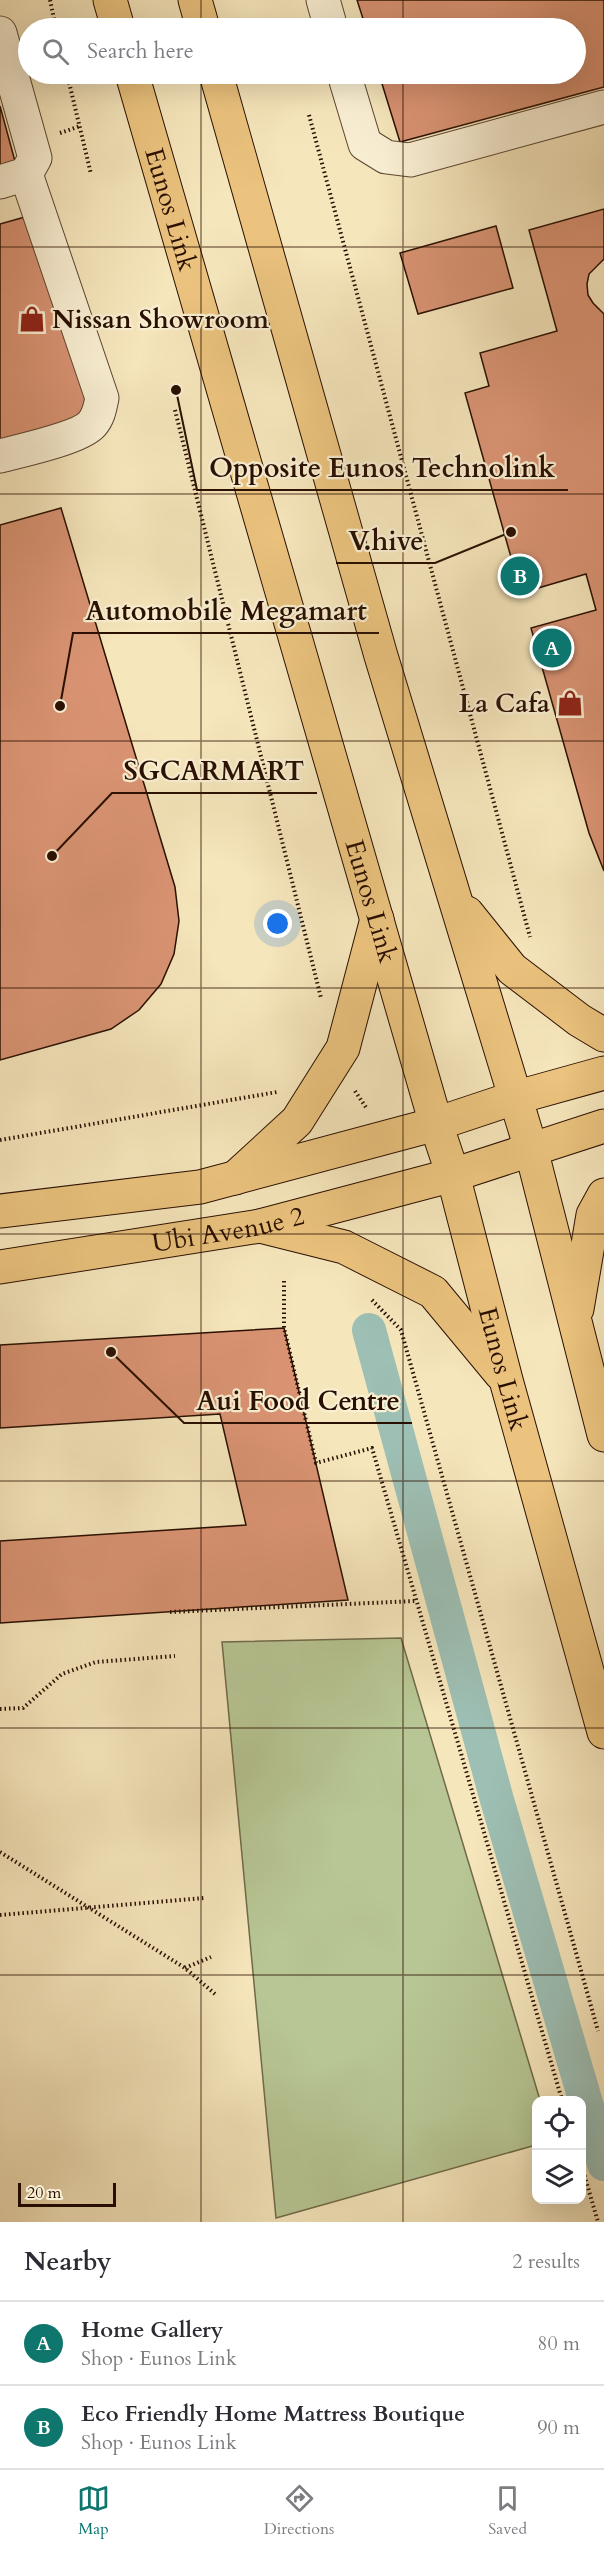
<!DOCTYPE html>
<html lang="en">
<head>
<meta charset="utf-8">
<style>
  body { margin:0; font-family:Cardo,serif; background:#f2f2f3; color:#2b2b33 }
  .controls { position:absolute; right:18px; bottom:18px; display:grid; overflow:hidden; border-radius:12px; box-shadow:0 6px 24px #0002 }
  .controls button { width:54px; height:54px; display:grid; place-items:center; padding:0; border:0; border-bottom:2px solid #e1e1e2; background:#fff; color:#2b2b33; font:30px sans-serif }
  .scale { position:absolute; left:18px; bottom:15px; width:98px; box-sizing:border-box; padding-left:6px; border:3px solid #290f01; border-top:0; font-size:16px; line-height:21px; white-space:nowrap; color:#290f01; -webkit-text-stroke:4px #f9efd3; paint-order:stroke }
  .you { position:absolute; left:278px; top:924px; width:21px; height:21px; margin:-15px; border:4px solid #fff; border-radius:50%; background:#1a73e8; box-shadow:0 0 0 9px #1a73e833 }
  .badge { display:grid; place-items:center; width:39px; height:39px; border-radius:50%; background:#0f766e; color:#fff; font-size:20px; font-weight:700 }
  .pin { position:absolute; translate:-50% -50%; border:3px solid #fff; box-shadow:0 2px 6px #0006 }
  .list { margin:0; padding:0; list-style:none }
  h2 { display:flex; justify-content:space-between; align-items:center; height:78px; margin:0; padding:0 24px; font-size:26px }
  h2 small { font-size:20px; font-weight:400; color:#7c7c81 }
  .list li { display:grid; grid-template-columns:39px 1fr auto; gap:18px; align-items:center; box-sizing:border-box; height:84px; padding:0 24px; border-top:2px solid #e1e1e2 }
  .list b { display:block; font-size:22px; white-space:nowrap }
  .list p { margin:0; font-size:20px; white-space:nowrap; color:#7c7c81 }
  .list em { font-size:20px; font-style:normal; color:#7c7c81 }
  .icon { flex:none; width:33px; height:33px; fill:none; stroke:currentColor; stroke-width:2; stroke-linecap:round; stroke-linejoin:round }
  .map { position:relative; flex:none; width:604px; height:2222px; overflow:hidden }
  .search { position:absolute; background:#fff; box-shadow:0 6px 24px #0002; left:18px; right:18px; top:18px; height:66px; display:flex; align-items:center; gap:15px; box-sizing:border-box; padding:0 21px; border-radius:33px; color:#7c7c81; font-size:22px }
  .sheet { height:246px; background:#fff }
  nav { display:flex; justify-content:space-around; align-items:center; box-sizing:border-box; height:84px; border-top:2px solid #e1e1e2; background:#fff; font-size:16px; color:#7c7c81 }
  nav a { display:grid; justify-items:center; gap:3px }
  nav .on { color:#0f766e }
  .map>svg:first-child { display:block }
</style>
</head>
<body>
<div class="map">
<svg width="604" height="2222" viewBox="0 0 604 2222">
  <rect width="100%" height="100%" fill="#f6e6bc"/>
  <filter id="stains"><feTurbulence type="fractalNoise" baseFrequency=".00333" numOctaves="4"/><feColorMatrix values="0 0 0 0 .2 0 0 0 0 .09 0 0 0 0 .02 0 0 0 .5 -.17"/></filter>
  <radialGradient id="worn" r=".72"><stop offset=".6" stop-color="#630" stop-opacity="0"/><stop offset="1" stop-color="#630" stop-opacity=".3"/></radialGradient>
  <polygon fill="#b7c694" stroke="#706a4a" stroke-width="1.5" points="401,1638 540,2100 536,2100 536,2145 276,2218 222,1642"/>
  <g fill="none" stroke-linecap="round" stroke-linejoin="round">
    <polyline stroke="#9dbfb4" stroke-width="34" points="369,1330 497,1800 604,2164"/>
  </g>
  <g fill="#d99373" stroke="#290f01" stroke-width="1.5">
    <polygon points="357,0 604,0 604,87 400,142 379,74 576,74 576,28 366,28"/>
    <polygon points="0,106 16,165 0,170"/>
    <polygon points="604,209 604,259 589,274 587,284 588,295 593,303 604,314 604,871 589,833 531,628 596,610 586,574 521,593 465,393 489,386 480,353 557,331 529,230"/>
    <polygon points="32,215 95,413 0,445 0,224"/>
    <polygon points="496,226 513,288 418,314 400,253"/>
    <polygon points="61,508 175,887 179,921 174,954 161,984 139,1010 111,1029 0,1060 0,525"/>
    <polygon points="284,1328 348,1600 0,1623 0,1541 246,1525 220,1414 0,1428 0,1345"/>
  </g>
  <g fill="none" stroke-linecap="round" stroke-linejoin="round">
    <g stroke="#5c4530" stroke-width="35">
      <g id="minor">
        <polyline points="323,0 331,28"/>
        <polyline points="0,33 35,158 26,174 0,182"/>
        <polyline points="344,74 365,144 386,157 410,160 604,107"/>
        <path d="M0,456C19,451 80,438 92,424C99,416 100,407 102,398L26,174"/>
      </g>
    </g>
    <g stroke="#290f01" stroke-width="35">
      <g id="major">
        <polyline points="0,1211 200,1187 436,1124 514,1098 604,1073"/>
        <path id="s1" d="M0,1267L260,1226L453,1175L604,1126"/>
      </g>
    </g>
    <g stroke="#290f01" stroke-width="35">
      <g id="highway">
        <polyline points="110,0 118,28"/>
        <polyline points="195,0 203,28"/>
        <path id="s2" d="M132,74L436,1124L453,1175L506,1380L604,1732"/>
        <polyline points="216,74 381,656 531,1149 604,1435"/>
        <polyline points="467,913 512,969 579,1020 604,1035"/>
        <polyline points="235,1178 297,1121 343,1048 377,919"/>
        <polyline points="260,1226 344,1247 433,1292 501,1374"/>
        <polyline points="577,1309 593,1215 604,1195"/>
      </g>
    </g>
    <g stroke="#290f01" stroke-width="4" stroke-dasharray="1.5 3" stroke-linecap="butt">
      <polyline points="50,0 56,28"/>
      <polyline points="67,74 91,174"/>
      <polyline points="309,115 530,937"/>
      <polyline points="60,133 80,126"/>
      <polyline points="175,410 321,998"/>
      <polyline points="355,1091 367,1109"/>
      <polyline points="0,1140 277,1092"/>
      <polyline points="284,1281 284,1328 316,1463 372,1448 562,2100"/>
      <polyline points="372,1300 401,1330 598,2031"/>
      <polyline points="170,1612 415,1601"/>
      <polyline points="0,1709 23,1708 62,1674 96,1662 175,1656"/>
      <polyline points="0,1852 185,1968 215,1994"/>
      <polyline points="0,1915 204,1898"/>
      <polyline points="185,1968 211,1957"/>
      <polyline points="582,2167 598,2222"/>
    </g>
    <use href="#minor" stroke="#f9efd3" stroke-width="33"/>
    <use href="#major" stroke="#ebc37e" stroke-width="33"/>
    <use href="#highway" stroke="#ebc37e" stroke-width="33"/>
  </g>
  <path fill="none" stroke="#290f01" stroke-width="1.5" stroke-opacity="0.55" d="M201,0V28M403,0V28M201,74V2222M403,74V2222M0,247H604M0,494H604M0,741H604M0,988H604M0,1234H604M0,1481H604M0,1728H604M0,1975H604"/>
  <defs>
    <g id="shop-bare" transform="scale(2.07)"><path d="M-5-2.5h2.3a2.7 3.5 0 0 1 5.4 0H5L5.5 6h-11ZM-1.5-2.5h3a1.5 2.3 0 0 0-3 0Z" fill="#8f2418" stroke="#f9efd3" stroke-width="2.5" paint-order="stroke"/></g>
  </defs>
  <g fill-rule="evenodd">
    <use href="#shop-bare" x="32" y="319"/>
    <use href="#shop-bare" x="570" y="703"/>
  </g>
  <g text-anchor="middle" stroke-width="4.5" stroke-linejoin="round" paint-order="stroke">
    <g font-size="26" fill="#290f01" stroke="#f9efd3">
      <text dy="9" stroke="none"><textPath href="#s2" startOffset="141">Eunos Link</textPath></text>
      <text dy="9" stroke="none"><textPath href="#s2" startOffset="861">Eunos Link</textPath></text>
      <text dy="9" stroke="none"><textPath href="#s1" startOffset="231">Ubi Avenue 2</textPath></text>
      <text dy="9" stroke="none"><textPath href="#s2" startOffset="1347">Eunos Link</textPath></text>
    </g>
    <g font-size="26" font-weight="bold" fill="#290f01" stroke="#f9efd3" text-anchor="start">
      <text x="52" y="328">Nissan Showroom</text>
      <text x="550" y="712" text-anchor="end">La Cafa</text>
    </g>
  </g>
  <path fill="none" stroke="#290f01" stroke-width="2" d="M176 390L197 490H568M511 532L435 563H336M60 706L73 633H379M52 856L112 793H317M111 1352L184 1423H412"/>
  <g fill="#290f01" stroke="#f9efd3" stroke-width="2">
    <circle cx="176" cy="390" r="6"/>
    <circle cx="511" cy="532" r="6"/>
    <circle cx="60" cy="706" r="6"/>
    <circle cx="52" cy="856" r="6"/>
    <circle cx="111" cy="1352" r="6"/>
  </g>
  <g font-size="27" text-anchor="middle" font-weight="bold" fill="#290f01" stroke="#f9efd3" stroke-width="4.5" stroke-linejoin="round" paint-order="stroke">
    <text x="382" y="477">Opposite Eunos Technolink</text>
    <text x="386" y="550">V.hive</text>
    <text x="226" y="620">Automobile Megamart</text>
    <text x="214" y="780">SGCARMART</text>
    <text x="298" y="1410">Aui Food Centre</text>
  </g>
  <rect width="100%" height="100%" filter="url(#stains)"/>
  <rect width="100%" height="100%" fill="url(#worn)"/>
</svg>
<div class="controls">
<button><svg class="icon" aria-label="locate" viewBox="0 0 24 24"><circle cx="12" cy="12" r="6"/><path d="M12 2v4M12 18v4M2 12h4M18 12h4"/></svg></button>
<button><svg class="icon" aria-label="layers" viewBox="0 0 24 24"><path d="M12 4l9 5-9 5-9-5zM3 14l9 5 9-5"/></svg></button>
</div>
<div class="scale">20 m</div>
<div class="you"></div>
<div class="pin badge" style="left:552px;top:648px">A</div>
<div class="pin badge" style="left:520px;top:576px">B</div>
<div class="search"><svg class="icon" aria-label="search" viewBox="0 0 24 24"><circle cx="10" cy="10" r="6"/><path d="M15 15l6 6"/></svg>Search here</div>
</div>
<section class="sheet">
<h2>Nearby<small>2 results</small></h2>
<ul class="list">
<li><span class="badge">A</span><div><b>Home Gallery</b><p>Shop · Eunos Link</p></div><em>80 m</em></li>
<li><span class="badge">B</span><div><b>Eco Friendly Home Mattress Boutique</b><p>Shop · Eunos Link</p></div><em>90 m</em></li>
</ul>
</section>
<nav>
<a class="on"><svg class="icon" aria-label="map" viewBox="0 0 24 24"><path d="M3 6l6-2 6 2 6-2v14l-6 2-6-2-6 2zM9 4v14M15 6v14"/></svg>Map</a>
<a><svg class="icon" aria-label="directions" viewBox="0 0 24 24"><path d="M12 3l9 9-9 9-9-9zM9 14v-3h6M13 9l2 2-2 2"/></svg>Directions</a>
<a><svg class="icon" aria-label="saved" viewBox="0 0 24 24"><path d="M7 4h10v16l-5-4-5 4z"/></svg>Saved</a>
</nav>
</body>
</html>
